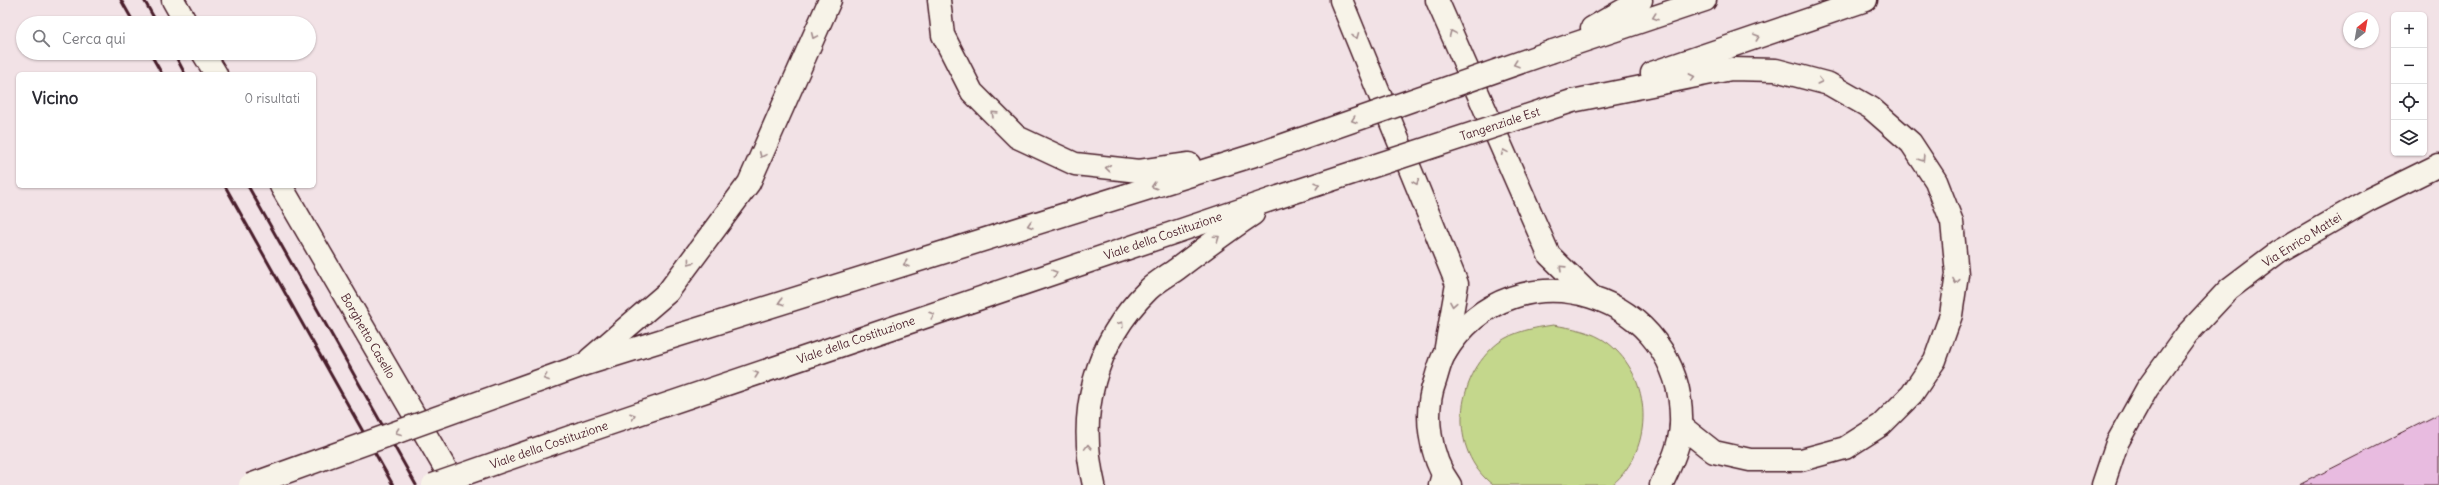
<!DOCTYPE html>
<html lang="it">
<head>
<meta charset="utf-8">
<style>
  body { margin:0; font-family:Delius,sans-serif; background:#f7f7f7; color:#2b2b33 }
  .controls { position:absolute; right:12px; top:12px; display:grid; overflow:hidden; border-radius:6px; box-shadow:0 1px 3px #0004 }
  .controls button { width:36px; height:36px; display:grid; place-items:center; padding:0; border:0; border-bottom:1px solid #e1e1e2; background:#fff; color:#2b2b33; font:20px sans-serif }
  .compass { position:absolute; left:2343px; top:12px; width:36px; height:36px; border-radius:50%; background:#fff; box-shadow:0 1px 3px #0004; rotate:31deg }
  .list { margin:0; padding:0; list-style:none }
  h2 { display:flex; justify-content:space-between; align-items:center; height:52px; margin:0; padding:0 16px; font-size:17px }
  h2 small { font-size:13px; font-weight:400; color:#7c7c81 }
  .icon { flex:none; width:22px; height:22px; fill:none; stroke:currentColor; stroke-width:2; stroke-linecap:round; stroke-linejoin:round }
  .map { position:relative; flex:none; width:2439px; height:485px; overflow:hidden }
  .search { position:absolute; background:#fff; box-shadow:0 1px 3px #0004; left:16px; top:16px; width:300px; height:44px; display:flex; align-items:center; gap:10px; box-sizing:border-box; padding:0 14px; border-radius:22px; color:#7c7c81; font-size:15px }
  .panel { position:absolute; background:#fff; box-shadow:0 1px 3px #0004; left:16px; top:72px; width:300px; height:116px; border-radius:6px }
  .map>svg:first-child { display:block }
</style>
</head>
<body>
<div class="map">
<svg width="2439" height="485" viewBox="0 0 2439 485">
  <rect width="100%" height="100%" fill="#f2e2e6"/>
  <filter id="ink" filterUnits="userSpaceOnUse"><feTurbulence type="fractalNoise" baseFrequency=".025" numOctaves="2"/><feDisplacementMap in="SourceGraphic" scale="8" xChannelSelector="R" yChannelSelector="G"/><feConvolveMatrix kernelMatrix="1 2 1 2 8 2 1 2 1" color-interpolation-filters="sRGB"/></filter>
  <g filter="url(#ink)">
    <path fill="#c4d78c" stroke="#877b5c" d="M1553,325C1572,328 1592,331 1608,343C1653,378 1655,448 1612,485H1493C1447,450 1455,377 1498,343C1514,331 1534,328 1553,325Z"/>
    <polygon fill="#e8bbe0" stroke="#4a1f2b" points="2439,414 2439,485 2299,485"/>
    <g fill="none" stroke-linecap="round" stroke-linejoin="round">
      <g stroke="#4a1f2b" stroke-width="25">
        <g id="minor">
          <polyline points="173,0 186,23"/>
          <polyline points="203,53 216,74"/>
          <polyline points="281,186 455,485"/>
        </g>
      </g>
      <g stroke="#4a1f2b" stroke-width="25">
        <polyline id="tertiary" points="2103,485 2117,443 2147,389 2187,334 2229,289 2278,252 2370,199 2439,165"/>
      </g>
      <g stroke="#4a1f2b" stroke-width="25">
        <path id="primary" d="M1450,485C1430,458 1423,413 1435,381C1438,372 1440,361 1445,353C1514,239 1686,293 1681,425C1680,447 1670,466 1661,485"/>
      </g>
      <g stroke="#4a1f2b" stroke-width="25">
        <g id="trunk">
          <polyline points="939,0 943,35 972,92 1017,137 1075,164 1139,171 1189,164"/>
          <polyline points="1341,0 1457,284 1445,353"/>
          <polyline points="1437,0 1549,255 1590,295"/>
          <polyline points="1592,28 1641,0"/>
          <polyline points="1553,51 1705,0"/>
          <polyline points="1652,73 1866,0"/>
          <polyline points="1572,101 1731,69 1776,70 1829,84 1871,108 1911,143 1936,181 1952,222 1957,274 1951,315 1935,360 1912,394 1881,425 1845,448 1801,460 1750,460 1714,452 1681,426"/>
          <polyline points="590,359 668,292 749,183 830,0"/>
          <polyline points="583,365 1258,154"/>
          <polyline points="582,433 1279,197"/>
          <path d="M1094,485C1077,414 1094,343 1148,290C1156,282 1167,276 1177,269C1202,250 1227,231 1253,214"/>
          <polyline points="1440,485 1443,475"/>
        </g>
      </g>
      <use href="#minor" stroke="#f7f3e8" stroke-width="22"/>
      <use href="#tertiary" stroke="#f7f3e8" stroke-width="22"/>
      <use href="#primary" stroke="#f7f3e8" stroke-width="22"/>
      <use href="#trunk" stroke="#f7f3e8" stroke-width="22"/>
      <g stroke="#4a1f2b" stroke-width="3">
        <polyline points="121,0 134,23"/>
        <polyline points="144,0 157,23"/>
        <polyline points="150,53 162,74"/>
        <polyline points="174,53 185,74"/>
        <polyline points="225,186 393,485"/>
        <polyline points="248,186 416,485"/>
      </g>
      <g stroke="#4a1f2b" stroke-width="25" stroke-linecap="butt">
        <g id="trunk-bridge">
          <polyline points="1258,154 1553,51"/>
          <polyline points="1279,197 1572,101"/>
          <polyline points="250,485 583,365"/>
          <polyline points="433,485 582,433"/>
        </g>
      </g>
      <use href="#trunk-bridge" stroke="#f7f3e8" stroke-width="22"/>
    </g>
    <defs><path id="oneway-chevron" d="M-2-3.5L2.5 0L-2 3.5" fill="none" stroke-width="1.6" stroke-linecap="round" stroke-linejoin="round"/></defs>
    <g stroke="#a0898a">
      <use href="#oneway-chevron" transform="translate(1655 17) rotate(161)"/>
      <use href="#oneway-chevron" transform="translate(1452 33) rotate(-114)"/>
      <use href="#oneway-chevron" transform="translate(814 36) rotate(114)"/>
      <use href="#oneway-chevron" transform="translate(1356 36) rotate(68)"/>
      <use href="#oneway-chevron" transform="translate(1757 37) rotate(-19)"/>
      <use href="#oneway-chevron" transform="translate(1516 64) rotate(161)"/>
      <use href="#oneway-chevron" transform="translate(1692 77) rotate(-11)"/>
      <use href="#oneway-chevron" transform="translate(1820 81) rotate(14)"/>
      <use href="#oneway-chevron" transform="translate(994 114) rotate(-136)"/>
      <use href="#oneway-chevron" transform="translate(1354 120) rotate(161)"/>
      <use href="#oneway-chevron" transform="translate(1504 152) rotate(-114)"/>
      <use href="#oneway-chevron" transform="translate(762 155) rotate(114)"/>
      <use href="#oneway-chevron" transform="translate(1922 159) rotate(57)"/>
      <use href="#oneway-chevron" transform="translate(1108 168) rotate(-174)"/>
      <use href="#oneway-chevron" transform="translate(1416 182) rotate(68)"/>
      <use href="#oneway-chevron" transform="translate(1317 185) rotate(-18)"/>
      <use href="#oneway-chevron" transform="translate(1154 186) rotate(163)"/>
      <use href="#oneway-chevron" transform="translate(1030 225) rotate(163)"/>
      <use href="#oneway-chevron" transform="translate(1217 238) rotate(-35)"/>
      <use href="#oneway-chevron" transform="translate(690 262) rotate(127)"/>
      <use href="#oneway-chevron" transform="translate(906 264) rotate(163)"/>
      <use href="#oneway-chevron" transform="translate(1562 268) rotate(-136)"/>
      <use href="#oneway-chevron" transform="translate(1055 273) rotate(-19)"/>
      <use href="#oneway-chevron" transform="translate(1956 281) rotate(99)"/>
      <use href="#oneway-chevron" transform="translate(781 302) rotate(163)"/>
      <use href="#oneway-chevron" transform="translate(1453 304) rotate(100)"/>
      <use href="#oneway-chevron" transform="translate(932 315) rotate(-19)"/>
      <use href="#oneway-chevron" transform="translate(1121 324) rotate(-56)"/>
      <use href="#oneway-chevron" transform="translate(756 374) rotate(-19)"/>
      <use href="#oneway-chevron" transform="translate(546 378) rotate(160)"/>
      <use href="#oneway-chevron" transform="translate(633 416) rotate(-19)"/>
      <use href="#oneway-chevron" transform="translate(398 432) rotate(160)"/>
      <use href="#oneway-chevron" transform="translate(1088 447) rotate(-92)"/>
    </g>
  </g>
  <g text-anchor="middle" stroke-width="3" stroke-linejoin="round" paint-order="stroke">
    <g font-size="12" fill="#4a1f2b" stroke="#f7f3e8">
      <text transform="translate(1500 124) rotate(-18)" y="4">Tangenziale Est</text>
      <text transform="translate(1163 236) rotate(-19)" y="4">Viale della Costituzione</text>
      <text transform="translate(2302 240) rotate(-32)" y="4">Via Enrico Mattei</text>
      <text transform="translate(368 336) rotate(60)" y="4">Borghetto Casello</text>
      <text transform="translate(856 340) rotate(-19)" y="4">Viale della Costituzione</text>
      <text transform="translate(549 445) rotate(-19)" y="4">Viale della Costituzione</text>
    </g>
  </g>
</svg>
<div class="controls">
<button>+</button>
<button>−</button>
<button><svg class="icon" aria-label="locate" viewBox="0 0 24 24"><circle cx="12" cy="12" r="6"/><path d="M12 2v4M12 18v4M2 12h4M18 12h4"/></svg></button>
<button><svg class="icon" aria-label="layers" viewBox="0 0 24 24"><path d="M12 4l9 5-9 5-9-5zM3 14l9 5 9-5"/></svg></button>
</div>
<svg class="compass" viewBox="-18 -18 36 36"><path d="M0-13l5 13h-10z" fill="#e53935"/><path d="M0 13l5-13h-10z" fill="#7c7c81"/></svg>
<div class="search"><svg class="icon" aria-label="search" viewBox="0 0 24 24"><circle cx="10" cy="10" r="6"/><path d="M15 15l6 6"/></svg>Cerca qui</div>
<section class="panel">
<h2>Vicino<small>0 risultati</small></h2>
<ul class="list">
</ul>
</section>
</div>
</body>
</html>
